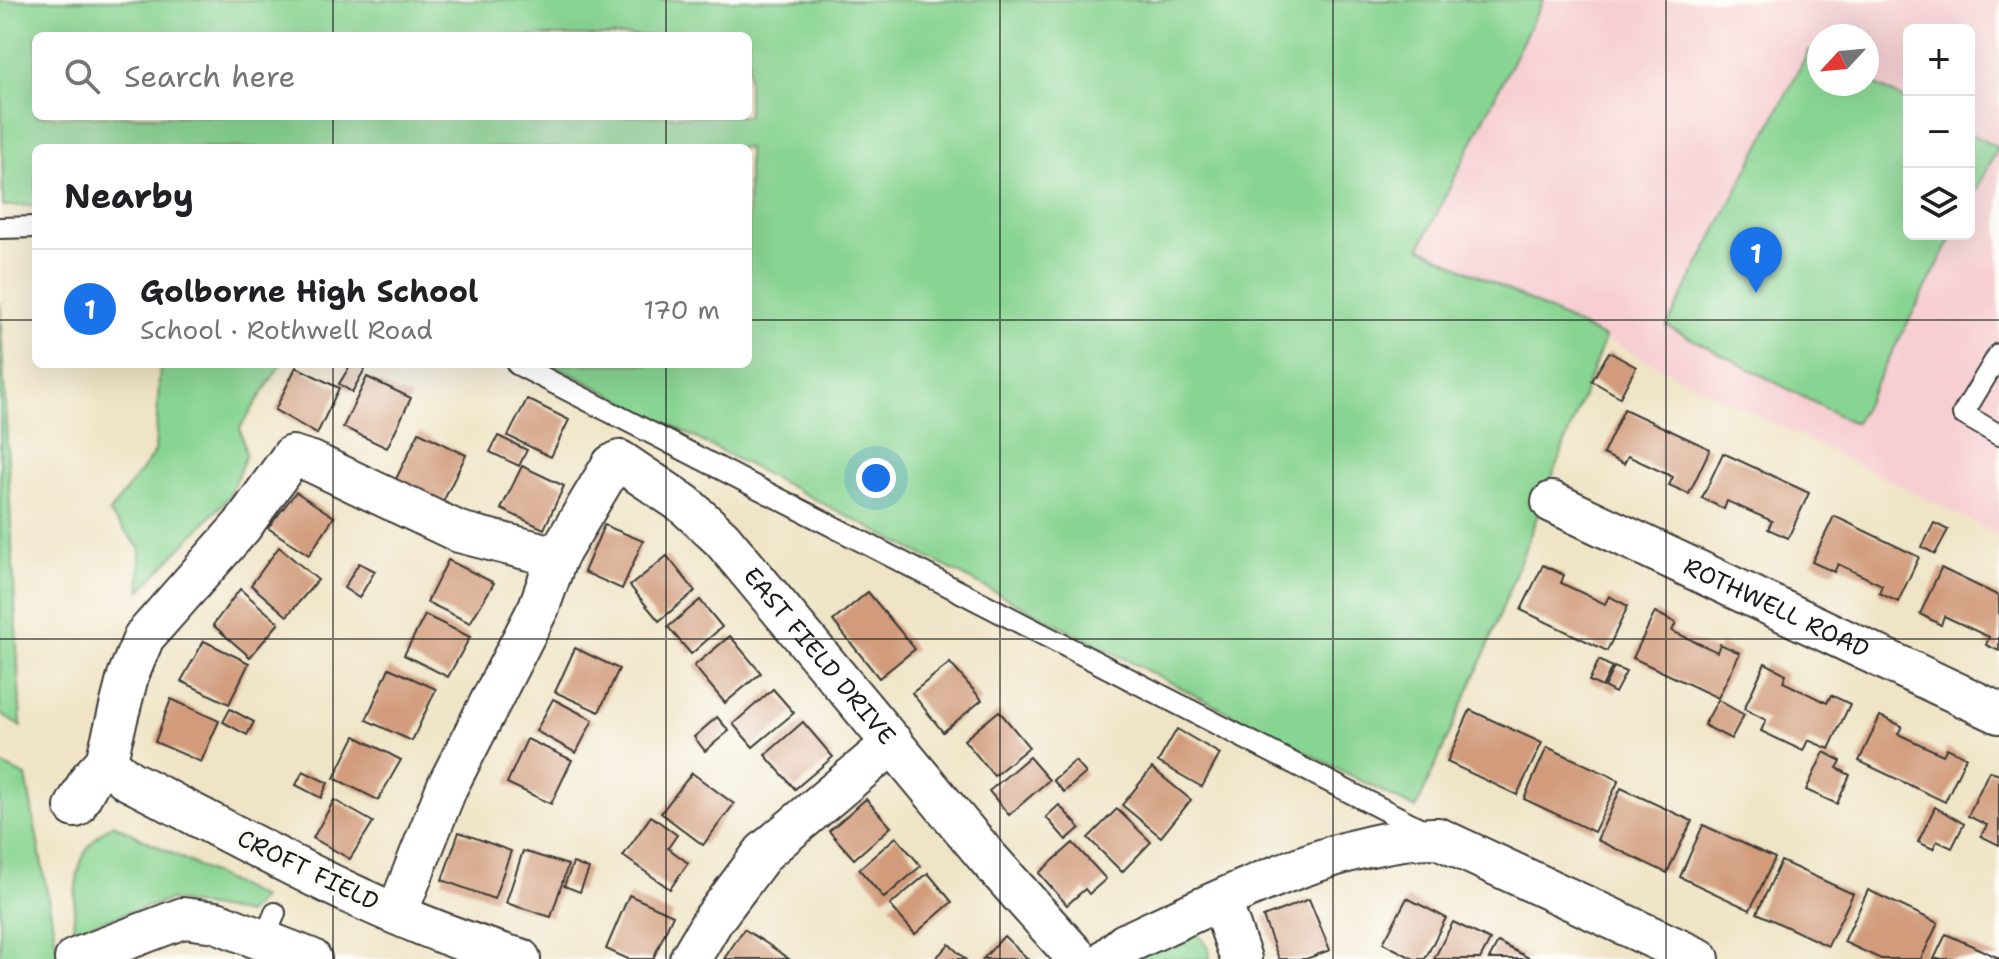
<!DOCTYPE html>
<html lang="en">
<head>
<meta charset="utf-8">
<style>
  body { margin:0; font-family:"Shantell Sans",sans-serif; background:#f6f6f6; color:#202124 }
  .controls { position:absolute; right:24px; top:24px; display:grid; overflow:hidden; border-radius:12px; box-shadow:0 8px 32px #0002 }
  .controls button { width:72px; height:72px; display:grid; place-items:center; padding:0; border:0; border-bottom:2px solid #e0e0e0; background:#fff; color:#202124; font:40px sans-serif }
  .compass { position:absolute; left:1807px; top:24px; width:72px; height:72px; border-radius:50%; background:#fff; box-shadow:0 8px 32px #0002; rotate:244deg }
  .you { position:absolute; left:876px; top:478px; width:28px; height:28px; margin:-20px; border:6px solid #fff; border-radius:50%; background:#1a73e8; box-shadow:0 0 0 12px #1a73e833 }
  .badge { display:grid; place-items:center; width:52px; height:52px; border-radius:50%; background:#1a73e8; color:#fff; font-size:26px; font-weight:700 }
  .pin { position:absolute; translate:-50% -66px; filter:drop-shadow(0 2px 4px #0008) }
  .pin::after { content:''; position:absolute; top:42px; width:28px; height:24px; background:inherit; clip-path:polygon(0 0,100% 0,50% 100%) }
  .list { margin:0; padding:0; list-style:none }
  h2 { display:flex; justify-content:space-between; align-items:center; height:104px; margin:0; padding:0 32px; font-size:34px }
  h2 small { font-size:26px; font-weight:400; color:#757577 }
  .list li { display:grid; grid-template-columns:52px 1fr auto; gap:24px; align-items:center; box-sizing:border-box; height:120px; padding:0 32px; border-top:2px solid #e0e0e0 }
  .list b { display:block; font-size:30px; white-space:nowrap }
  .list p { margin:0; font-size:26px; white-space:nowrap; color:#757577 }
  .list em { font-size:26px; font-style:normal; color:#757577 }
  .icon { flex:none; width:44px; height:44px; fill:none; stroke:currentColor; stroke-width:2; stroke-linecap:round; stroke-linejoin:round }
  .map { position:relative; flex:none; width:1999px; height:959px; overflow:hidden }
  .search { position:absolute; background:#fff; box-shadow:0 8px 32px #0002; left:32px; top:32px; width:720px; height:88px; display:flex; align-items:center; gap:20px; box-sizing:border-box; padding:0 28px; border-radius:12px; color:#757577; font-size:30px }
  .panel { position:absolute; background:#fff; box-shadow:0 8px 32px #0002; left:32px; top:144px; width:720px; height:224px; border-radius:12px }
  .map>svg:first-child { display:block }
</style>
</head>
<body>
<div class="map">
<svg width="1999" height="959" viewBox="0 0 1999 959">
  <rect width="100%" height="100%" fill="#fdfcf7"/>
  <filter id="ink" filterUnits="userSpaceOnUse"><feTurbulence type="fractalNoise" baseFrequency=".0125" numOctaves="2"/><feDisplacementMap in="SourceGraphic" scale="16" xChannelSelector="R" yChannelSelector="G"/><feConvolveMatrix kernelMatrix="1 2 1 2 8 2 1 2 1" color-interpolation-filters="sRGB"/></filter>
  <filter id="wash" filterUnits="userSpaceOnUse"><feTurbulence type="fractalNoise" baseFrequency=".006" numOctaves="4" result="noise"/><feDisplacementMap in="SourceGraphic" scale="32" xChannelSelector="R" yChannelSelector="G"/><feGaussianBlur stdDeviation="1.8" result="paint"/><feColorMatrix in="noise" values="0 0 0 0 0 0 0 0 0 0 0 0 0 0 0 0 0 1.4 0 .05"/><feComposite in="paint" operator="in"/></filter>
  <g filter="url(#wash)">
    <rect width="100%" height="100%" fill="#efe4c6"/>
    <path fill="#f7cfd3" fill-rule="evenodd" d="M1543,0H1999V535L1419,247ZM1909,30H1969V234H1909ZM1819,36H1867V84H1819Z"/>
    <g fill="#88d492" stroke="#527857" stroke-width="2" fill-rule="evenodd">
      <path d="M0,0H1543L1420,247L1605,338L1484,656L1416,809L552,364H748V148H36V205L3,206ZM36,36H748V116H36Z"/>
      <polygon points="1809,50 1819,55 1819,84 1867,84 1867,80 1909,102 1909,234 1954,234 1855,424 1667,326"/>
      <polygon points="1969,133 1998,148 1969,204"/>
      <polygon points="0,302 21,727 0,714"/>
      <polygon points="160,364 281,364 240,428 246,455 229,497 140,591 140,548 109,513 155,452"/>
      <polygon points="0,764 26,776 59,959 0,959"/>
      <path d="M113,824L262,898L247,914L170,900L73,930C77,885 71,851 113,824Z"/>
      <polygon points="1191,925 1209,949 1210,959 1136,959"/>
    </g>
    <g id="blocks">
      <g fill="#d19b7c">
        <polygon points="1609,352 1636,367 1620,397 1592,381"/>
        <polygon points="351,364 366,367 352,392 339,384"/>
        <polygon points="296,367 339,388 317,434 275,410"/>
        <polygon points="367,377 411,398 387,448 343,427"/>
        <polygon points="527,399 569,420 551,457 508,436"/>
        <polygon points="1624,409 1710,449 1689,494 1669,485 1673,477 1628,456 1624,464 1603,454"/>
        <polygon points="419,432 466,455 442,504 395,481"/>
        <polygon points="498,436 527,450 519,466 490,452"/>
        <polygon points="1723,453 1809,493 1788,538 1768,529 1772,521 1727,501 1724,509 1702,498"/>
        <polygon points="522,466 564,486 544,529 501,509"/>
        <polygon points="296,492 334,517 309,555 268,528"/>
        <polygon points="1834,516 1919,557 1898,602 1879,593 1882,585 1838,564 1834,572 1812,562"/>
        <polygon points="1934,523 1948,530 1935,554 1922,547"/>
        <polygon points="604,525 643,541 622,589 584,572"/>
        <polygon points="279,547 318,580 287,616 251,585"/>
        <polygon points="667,556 695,591 659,621 630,586"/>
        <polygon points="448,560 494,583 470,623 427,602"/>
        <polygon points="359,563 375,571 359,598 344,588"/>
        <polygon points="1543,565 1564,575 1561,583 1605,604 1609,596 1628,606 1607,651 1521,610"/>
        <polygon points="1941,568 1999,596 1999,651 1986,645 1989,637 1944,616 1941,625 1920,614"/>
        <polygon points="240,589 279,623 250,657 213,625"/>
        <polygon points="868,592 915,649 879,678 833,621"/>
        <polygon points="700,600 722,627 691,654 668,627"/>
        <polygon points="1655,612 1676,623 1672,631 1717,652 1720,644 1740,653 1718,698 1633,658"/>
        <polygon points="425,615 470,637 448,677 404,655"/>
        <polygon points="730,636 761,673 725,703 694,666"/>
        <polygon points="204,641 249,663 229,704 181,681"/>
        <polygon points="575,648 619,669 599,712 555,692"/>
        <polygon points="1599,660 1612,667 1602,687 1589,681"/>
        <polygon points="950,663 982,700 943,732 912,693"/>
        <polygon points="1765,663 1786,674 1783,682 1827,703 1831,695 1850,704 1829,749 1808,740 1803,751 1761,731 1766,720 1744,709"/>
        <polygon points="1614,667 1626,672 1615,693 1604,687"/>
        <polygon points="389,668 436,689 412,741 366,720"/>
        <polygon points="773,689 794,713 753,747 733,724"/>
        <polygon points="171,699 219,721 201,762 155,742"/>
        <polygon points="553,699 593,720 576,753 536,731"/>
        <polygon points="1718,700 1744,715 1731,739 1704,725"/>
        <polygon points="230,709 254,722 247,735 223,722"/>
        <polygon points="1470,710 1542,743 1517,795 1447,762"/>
        <polygon points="999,711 1029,747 994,776 964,740"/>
        <polygon points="1880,716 1902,726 1898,734 1943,755 1947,748 1966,757 1945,802 1859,761"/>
        <polygon points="717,717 729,731 705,751 694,737"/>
        <polygon points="803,722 833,757 795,789 765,755"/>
        <polygon points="1177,729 1220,754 1202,787 1158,762"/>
        <polygon points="355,736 401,760 378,800 334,778"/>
        <polygon points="527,739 572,760 551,804 507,783"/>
        <polygon points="1547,747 1619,780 1594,832 1524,799"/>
        <polygon points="1824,752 1841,761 1837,768 1850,775 1837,804 1806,790"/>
        <polygon points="1029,757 1049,780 1009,815 989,791"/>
        <polygon points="1075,761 1086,773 1064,792 1053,780"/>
        <polygon points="1152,768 1191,800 1161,837 1122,805"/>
        <polygon points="303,771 328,783 321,798 296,785"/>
        <polygon points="1989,771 1999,775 1999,845 1981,836 1987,825 1968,816"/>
        <polygon points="692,773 734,804 703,845 661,813"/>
        <polygon points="1621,788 1692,821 1667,873 1597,840"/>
        <polygon points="866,799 891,827 854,859 829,831"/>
        <polygon points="334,800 373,822 350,859 313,838"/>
        <polygon points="1059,805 1080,828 1066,840 1046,817"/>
        <polygon points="1935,807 1964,824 1952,848 1937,841 1933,849 1918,842"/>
        <polygon points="1117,809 1151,842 1122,872 1088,838"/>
        <polygon points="651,816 677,835 668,848 688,863 670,889 623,856"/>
        <polygon points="1703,825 1775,858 1750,910 1680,877"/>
        <polygon points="459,832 511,851 494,899 442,880"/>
        <polygon points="896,837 921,866 884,898 859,869"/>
        <polygon points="1073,843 1106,879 1089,894 1085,889 1067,905 1039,873"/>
        <polygon points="523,851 568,865 551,917 506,903"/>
        <polygon points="1781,861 1853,894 1828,946 1757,913"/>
        <polygon points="573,863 589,869 580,892 564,886"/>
        <polygon points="928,873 952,902 915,934 890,905"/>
        <polygon points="1868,890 1938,923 1921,959 1881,959 1844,942"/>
        <polygon points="629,895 673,915 653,959 628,959 606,949"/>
        <polygon points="1407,898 1446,918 1425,959 1414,959 1383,943"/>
        <polygon points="1309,899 1330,950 1306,959 1279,959 1263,917"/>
        <polygon points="1453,922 1490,940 1480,959 1434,959"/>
        <polygon points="744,929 766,943 789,959 724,959"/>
        <polygon points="1946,934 1999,958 1999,959 1934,959"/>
        <polygon points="1004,936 1028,959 983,959"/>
        <polygon points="1498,942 1531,959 1489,959"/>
        <polygon points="949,944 965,959 935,959"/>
      </g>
    </g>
  </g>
  <g filter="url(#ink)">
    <use href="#blocks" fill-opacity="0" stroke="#3c3a36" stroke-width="2"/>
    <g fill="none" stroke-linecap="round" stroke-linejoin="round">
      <g stroke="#3c3a36" stroke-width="24">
        <g id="lane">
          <polyline points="0,228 36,227"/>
          <polyline points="1999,354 1963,414 1999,435"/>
          <polyline points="517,364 1427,832"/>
          <polyline points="264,940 275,913"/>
        </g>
      </g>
      <g stroke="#3c3a36" stroke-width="44">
        <g id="street">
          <path id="s1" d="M1552,502L1999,713"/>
          <polyline points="75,807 91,778 106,762"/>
          <polyline points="1221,901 1241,959"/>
          <path id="s2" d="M397,913L447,787L539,607L557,557L612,465L620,461L684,504L722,539L987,857L1078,959"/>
          <polyline points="75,959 183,918 216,922 311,959"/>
          <path d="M520,959C383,920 255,845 128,780L106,762L128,676L144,637L242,526L292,456L312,462L459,532L557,557"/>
          <polyline points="690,959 713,920 764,852 893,743"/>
          <path d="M1107,959L1125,944C1211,904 1344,836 1438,838L1699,959"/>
        </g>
      </g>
      <use href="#lane" stroke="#fff" stroke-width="20"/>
      <use href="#street" stroke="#fff" stroke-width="40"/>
    </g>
  </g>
  <path fill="none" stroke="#1c1c1c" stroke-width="2" stroke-opacity="0.55" d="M333,0V36M666,0V36M1000,0V959M1333,0V959M1666,0V959M333,116V148M666,116V148M0,320H36M748,320H1999M333,364V959M666,364V959M0,639H1999"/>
  <g text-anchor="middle" stroke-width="8" stroke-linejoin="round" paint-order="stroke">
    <g font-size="24" fill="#1c1c1c" stroke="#fdfcf7">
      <text dy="8" stroke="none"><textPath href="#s1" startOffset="248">ROTHWELL ROAD</textPath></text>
      <text dy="8" stroke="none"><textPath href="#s2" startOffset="788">EAST FIELD DRIVE</textPath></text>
      <text transform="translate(308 870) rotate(26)" y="8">CROFT FIELD</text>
    </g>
  </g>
</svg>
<div class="controls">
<button>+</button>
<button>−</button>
<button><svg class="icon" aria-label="layers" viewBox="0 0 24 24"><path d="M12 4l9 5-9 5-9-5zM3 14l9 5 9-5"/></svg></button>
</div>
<svg class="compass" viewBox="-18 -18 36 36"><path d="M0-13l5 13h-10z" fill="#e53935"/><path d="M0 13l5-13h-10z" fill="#757577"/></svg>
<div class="you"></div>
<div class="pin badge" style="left:1756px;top:293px">1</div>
<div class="search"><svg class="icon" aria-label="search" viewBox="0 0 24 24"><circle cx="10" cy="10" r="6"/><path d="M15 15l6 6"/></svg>Search here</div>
<section class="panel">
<h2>Nearby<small></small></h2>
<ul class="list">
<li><span class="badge">1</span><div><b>Golborne High School</b><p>School · Rothwell Road</p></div><em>170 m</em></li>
</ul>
</section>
</div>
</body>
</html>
